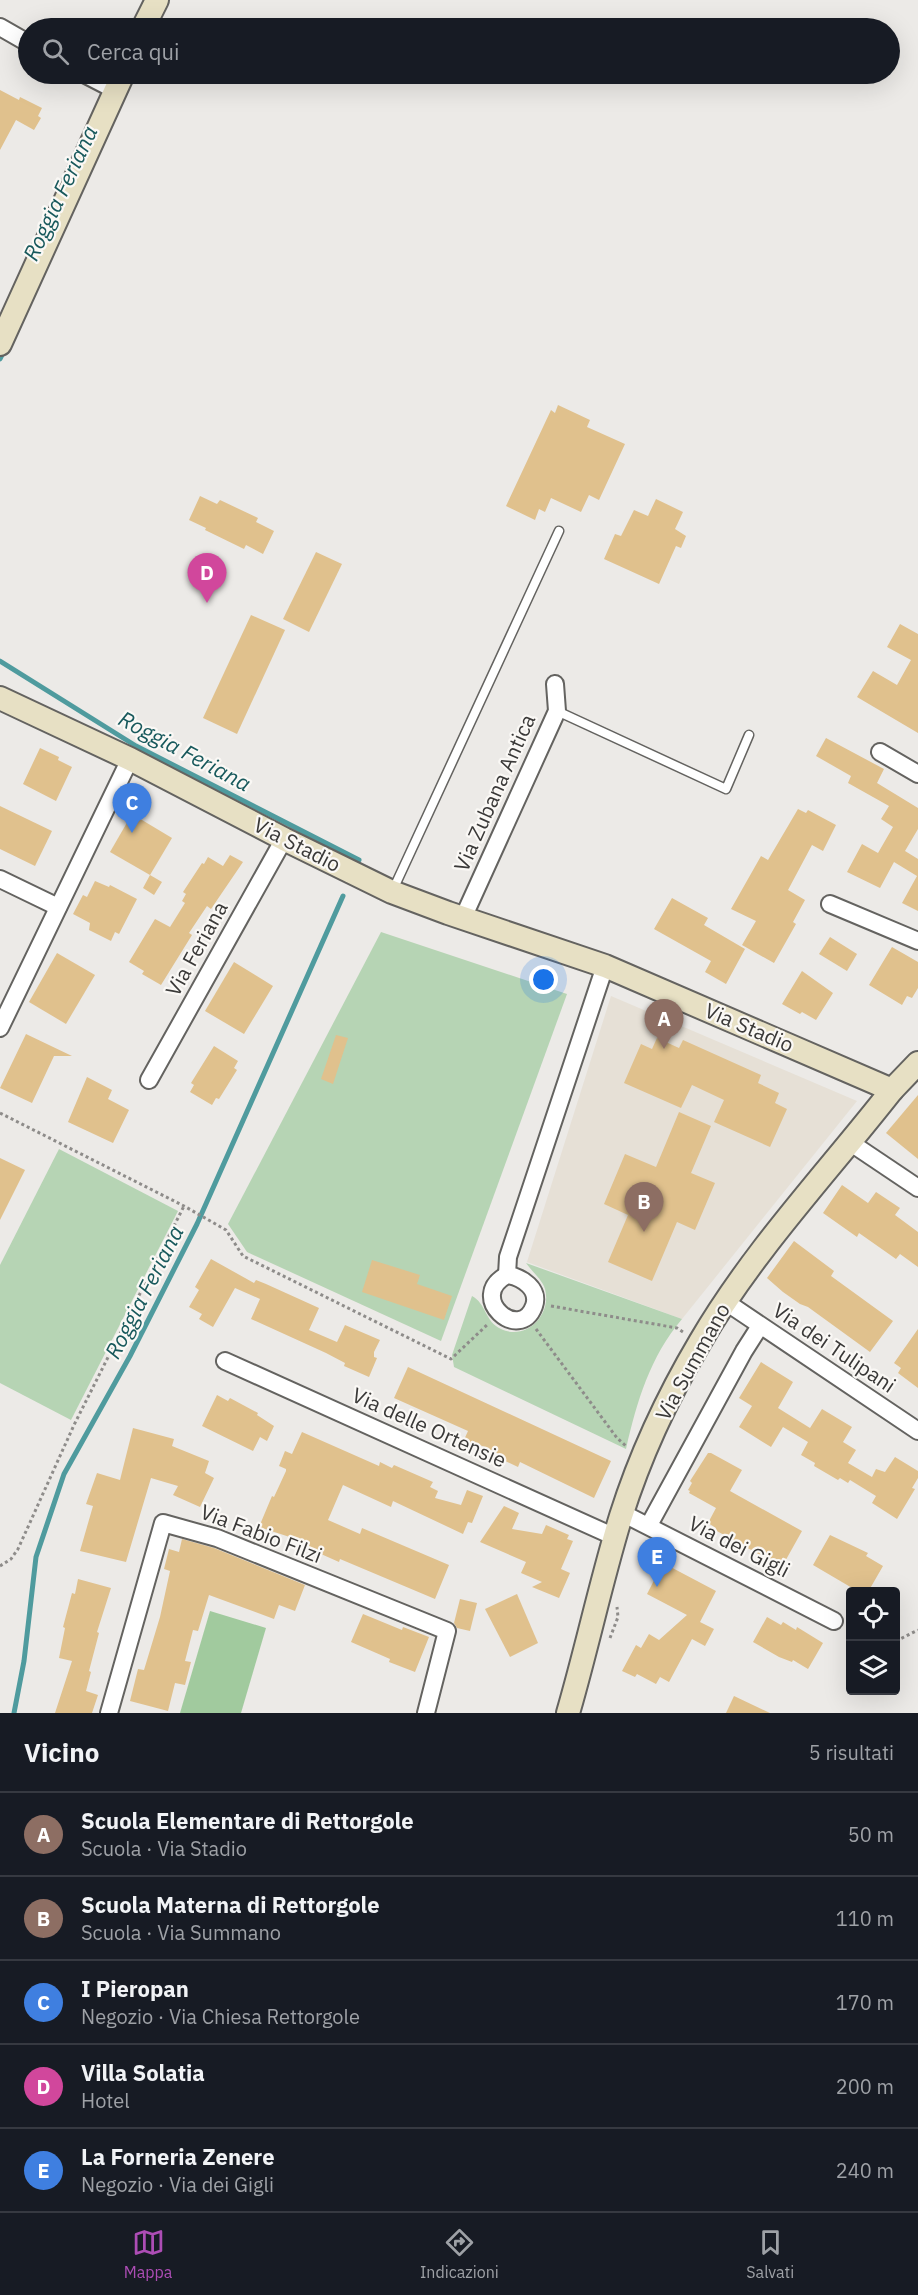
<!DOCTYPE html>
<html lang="it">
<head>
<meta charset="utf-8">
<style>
  body { margin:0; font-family:"IBM Plex Sans",sans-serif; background:#242831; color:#f1f3f6 }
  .controls { position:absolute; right:18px; bottom:18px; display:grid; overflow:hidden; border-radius:6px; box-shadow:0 6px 24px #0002 }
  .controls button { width:54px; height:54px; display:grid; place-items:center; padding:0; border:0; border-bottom:2px solid #363941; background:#171b24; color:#f1f3f6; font:30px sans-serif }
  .you { position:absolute; left:544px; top:980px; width:21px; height:21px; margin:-15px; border:4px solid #fff; border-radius:50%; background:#1a73e8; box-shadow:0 0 0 9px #1a73e833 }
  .badge { display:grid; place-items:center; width:39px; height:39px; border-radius:50%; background:#ad4db5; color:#fff; font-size:20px; font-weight:700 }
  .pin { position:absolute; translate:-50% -50px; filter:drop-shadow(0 2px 3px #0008) }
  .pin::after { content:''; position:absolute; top:32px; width:21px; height:18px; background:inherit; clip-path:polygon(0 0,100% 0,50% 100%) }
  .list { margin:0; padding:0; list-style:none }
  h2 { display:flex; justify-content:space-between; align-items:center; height:78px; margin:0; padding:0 24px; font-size:26px }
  h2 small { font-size:20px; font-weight:400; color:#9ea1a6 }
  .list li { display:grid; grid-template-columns:39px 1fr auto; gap:18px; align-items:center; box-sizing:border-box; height:84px; padding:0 24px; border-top:2px solid #363941 }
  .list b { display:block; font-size:22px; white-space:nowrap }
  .list p { margin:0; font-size:20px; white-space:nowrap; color:#9ea1a6 }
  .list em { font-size:20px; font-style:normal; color:#9ea1a6 }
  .icon { flex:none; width:33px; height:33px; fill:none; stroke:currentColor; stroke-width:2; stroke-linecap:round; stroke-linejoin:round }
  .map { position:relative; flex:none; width:918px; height:1713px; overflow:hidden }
  .search { position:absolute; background:#171b24; box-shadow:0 6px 24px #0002; left:18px; right:18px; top:18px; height:66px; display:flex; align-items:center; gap:15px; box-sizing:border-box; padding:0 21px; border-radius:33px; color:#9ea1a6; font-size:22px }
  .sheet { height:498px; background:#171b24 }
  nav { display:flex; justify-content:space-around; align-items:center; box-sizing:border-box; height:84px; border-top:2px solid #363941; background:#171b24; font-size:16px; color:#9ea1a6 }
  nav a { display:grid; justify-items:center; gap:3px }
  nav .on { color:#ad4db5 }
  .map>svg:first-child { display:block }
</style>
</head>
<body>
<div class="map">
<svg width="918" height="1713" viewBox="0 0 918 1713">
  <rect width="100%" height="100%" fill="#eceae7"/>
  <polygon fill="#e6e0d6" points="611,996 857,1101 682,1319 527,1262"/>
  <g fill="#b6d4b4">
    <polygon points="381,932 567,994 441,1341 247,1252 228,1224"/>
    <polygon points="59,1149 178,1211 71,1420 0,1383 0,1265"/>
    <path d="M526,1263L682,1319C650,1357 637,1401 626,1449L454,1367L452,1355L472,1296C486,1303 485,1322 501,1329C526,1341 552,1315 545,1289C542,1279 532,1272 526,1263Z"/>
  </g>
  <polygon fill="#a1ca9e" points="210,1611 266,1628 241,1713 180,1713"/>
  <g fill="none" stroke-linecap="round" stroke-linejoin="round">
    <g stroke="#4f9b9e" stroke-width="5">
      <polyline points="0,359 5,349"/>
      <polyline points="0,661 136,746 359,860"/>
      <polyline points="14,1713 24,1661 36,1557 64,1474 130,1356 197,1224 343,896"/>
    </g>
  </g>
  <g fill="#e0c18d">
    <polygon points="0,90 19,100 20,97 42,108 38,116 41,118 34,130 16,120 0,150"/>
    <polygon points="558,405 590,420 587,427 625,444 599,500 589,495 581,512 551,498 545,512 539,509 535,520 506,506 551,410 555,413"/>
    <polygon points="200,496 217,504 220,500 258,518 256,522 274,531 263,554 246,545 244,549 205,530 206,528 189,520"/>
    <polygon points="656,499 683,512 675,529 686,536 681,548 676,546 659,584 604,559 615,534 621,536 634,510 648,516"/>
    <polygon points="316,552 342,564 309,632 283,619"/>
    <polygon points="251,615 285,630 237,734 203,718"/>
    <polygon points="900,624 918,634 918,733 857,697 873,671 897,685 911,660 887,647"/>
    <polygon points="826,738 884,769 877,783 918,808 918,829 905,851 918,859 918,911 902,903 917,876 894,862 880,888 847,872 862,844 878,853 893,827 881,819 889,806 848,783 851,776 816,756"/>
    <polygon points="40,748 59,757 58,760 72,767 56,801 23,784"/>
    <polygon points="0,806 52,831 35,866 0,849"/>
    <polygon points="798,809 806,813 808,810 836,825 823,851 812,845 788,890 805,900 793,922 796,924 774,963 742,945 756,921 731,909 761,856 768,860"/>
    <polygon points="132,814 172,838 150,875 110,852"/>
    <polygon points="230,855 243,862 211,909 207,906 189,933 192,935 161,985 142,974 144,971 129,962 155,919 170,927 185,903 182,901 186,894 183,892 202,863 204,864 208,857 223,866"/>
    <polygon points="150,875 162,882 154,895 143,888"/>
    <polygon points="95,881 109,887 110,885 137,899 119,934 115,932 111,941 89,930 90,923 73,914 83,895 87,897"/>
    <polygon points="672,898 708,918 704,925 745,949 726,984 705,972 711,961 654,929"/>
    <polygon points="830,937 857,954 847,971 819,954"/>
    <polygon points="892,947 918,962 918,988 912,998 907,996 902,1005 869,985"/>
    <polygon points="57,953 95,975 66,1024 29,1002"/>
    <polygon points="234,962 273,986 244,1034 205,1011"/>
    <polygon points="802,971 833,993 816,1020 802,1012 800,1014 782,1004"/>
    <polygon points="26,1034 72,1056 54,1056 32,1103 0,1088"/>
    <polygon points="336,1035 348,1038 333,1084 321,1079"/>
    <polygon points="657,1038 679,1048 683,1040 761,1075 758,1083 779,1093 775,1103 787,1109 770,1147 714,1122 724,1100 692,1085 681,1108 624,1083 641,1044 652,1049"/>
    <polygon points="214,1046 238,1061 234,1068 237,1070 219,1099 216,1098 212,1105 190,1092 194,1085 191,1083"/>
    <polygon points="87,1077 112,1090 108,1099 129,1110 113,1143 68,1122"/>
    <polygon points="918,1095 918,1159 886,1133"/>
    <polygon points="679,1112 711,1126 691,1173 715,1183 695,1230 677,1222 652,1281 608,1262 628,1215 604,1204 625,1154 656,1167"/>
    <polygon points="0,1158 25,1170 0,1220"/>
    <polygon points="842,1185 868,1203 876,1192 900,1208 895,1215 918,1232 918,1267 900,1254 896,1259 859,1233 857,1237 823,1213"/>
    <polygon points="794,1241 834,1271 831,1276 893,1321 870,1352 808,1307 800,1304 783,1292 767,1278"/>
    <polygon points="211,1259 254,1283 256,1280 266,1284 319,1308 309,1330 337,1342 345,1325 380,1340 374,1352 374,1357 377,1358 369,1377 344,1366 345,1363 326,1353 251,1319 260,1299 235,1288 213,1327 199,1319 202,1314 189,1307 199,1290 195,1287"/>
    <polygon points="372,1260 420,1275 417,1284 452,1296 444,1320 362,1292"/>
    <polygon points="918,1329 918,1388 898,1373 901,1368 894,1363"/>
    <polygon points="761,1362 793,1382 778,1408 810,1428 822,1409 852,1427 843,1442 856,1450 848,1463 872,1477 876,1469 885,1472 895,1457 918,1471 918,1478 912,1488 915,1489 897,1519 872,1503 876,1496 850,1480 848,1483 840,1478 838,1480 814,1466 815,1463 801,1455 808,1442 783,1427 771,1447 739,1427 752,1406 739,1398"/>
    <polygon points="408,1367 611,1461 594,1498 520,1462 518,1467 503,1460 505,1457 480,1445 479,1449 463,1442 468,1431 394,1398"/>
    <polygon points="217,1395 228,1401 230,1398 258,1413 257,1415 274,1426 267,1441 260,1437 253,1451 202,1426"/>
    <polygon points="133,1428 174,1439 172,1446 209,1461 205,1473 214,1478 200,1507 173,1495 178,1486 151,1478 126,1562 80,1551 93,1506 86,1504 97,1473 120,1480"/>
    <polygon points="302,1432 379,1466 380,1462 392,1468 394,1465 433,1482 430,1487 438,1491 435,1498 461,1505 467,1490 483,1496 472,1523 468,1522 463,1534 393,1501 391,1507 343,1485 328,1520 360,1534 362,1528 449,1565 435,1599 340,1559 339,1562 303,1546 305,1542 259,1527 272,1496 274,1497 286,1471 286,1469 279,1466 285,1451 292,1454"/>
    <polygon points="708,1453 711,1453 742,1470 730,1491 802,1531 783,1565 774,1560 773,1562 715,1530 716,1528 708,1523 716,1508 689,1493 690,1491 688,1490 692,1483 690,1481"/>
    <polygon points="504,1506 519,1513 512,1529 542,1534 546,1525 569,1535 567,1539 573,1541 561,1569 570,1573 559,1598 532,1587 542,1582 521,1573 526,1562 480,1542"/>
    <polygon points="830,1535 868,1553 866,1556 883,1566 868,1592 859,1592 813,1565"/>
    <polygon points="182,1539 214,1548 305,1585 295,1611 279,1605 274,1619 209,1595 198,1631 193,1630 185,1661 191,1662 185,1685 175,1683 168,1711 130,1701 138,1669 144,1670 160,1617 170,1571 164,1569 169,1549 179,1552"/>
    <polygon points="663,1563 716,1591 700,1622 714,1629 705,1646 692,1639 669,1682 660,1677 656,1684 637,1674 635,1677 622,1671 636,1645 641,1648 649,1634 659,1640 687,1615 647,1594"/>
    <polygon points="78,1579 111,1588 97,1632 99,1633 89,1671 91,1672 86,1691 98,1695 92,1713 55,1713 72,1661 59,1658 65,1628 63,1627 72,1593 75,1594"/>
    <polygon points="517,1594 538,1643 510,1657 485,1609"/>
    <polygon points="460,1599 477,1603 470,1631 457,1628 454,1623"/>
    <polygon points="363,1614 402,1630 403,1627 429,1637 415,1672 389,1662 390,1659 351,1642"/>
    <polygon points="767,1617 781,1625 783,1622 796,1630 797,1627 823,1643 808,1669 793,1660 792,1662 779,1657 753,1642"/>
    <polygon points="734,1696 770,1713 726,1713"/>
  </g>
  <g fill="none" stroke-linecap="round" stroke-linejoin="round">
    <g stroke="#646360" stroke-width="11">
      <g id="lane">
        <polyline points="557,711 726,789 749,735"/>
        <polyline points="392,892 559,531"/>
      </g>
    </g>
    <g stroke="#646360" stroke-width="20">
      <g id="street">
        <polyline points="0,27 28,43"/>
        <polyline points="84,74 115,90"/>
        <polyline points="880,752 918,774"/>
        <polyline points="0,879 58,907"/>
        <polyline points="830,904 918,941"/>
        <polyline points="463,918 557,711 555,684"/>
        <polyline points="0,1028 130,759"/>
        <polyline points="149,1080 284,839"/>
        <polyline points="851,1143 918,1188"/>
        <polyline points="507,1275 508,1257 605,966"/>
        <path d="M507,1275C522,1277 540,1289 534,1306C520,1344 466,1297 507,1275Z"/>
        <polyline points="726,1302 918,1431"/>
        <polyline points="225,1361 615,1537"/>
        <polyline points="622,1513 834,1621"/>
        <polyline points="649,1525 744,1351 760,1326"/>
        <polyline points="109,1713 163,1523 217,1538 447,1631 426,1713"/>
      </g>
    </g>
    <g stroke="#646360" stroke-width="26">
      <g id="secondary">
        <polyline points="143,28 157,0"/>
        <polyline points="0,344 123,74"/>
        <polyline points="0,698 130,759 284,839 392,892 448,913 605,966 892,1090"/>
        <path d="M568,1713C587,1648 601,1581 621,1516C640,1456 668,1396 700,1342C753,1251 827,1173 892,1090L918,1063"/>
      </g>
    </g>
    <g stroke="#8e8c8a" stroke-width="3" stroke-dasharray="3 3" stroke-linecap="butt">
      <polyline points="0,1113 184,1206 226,1230 243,1256 451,1359 488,1324"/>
      <polyline points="551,1306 677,1328 683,1332"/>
      <polyline points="536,1329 617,1438 627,1447"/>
      <polyline points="0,1566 11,1559 18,1549 74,1425 184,1206"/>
      <polyline points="610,1638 618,1617 617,1607"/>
      <polyline points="896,1641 918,1630"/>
    </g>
    <use href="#lane" stroke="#fff" stroke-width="8"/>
    <use href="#street" stroke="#fff" stroke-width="16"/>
    <use href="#secondary" stroke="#e7e0c4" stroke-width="22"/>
  </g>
  <g text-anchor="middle" stroke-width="4.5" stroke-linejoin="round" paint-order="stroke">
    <g font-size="21" fill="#3a3938" stroke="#faf8f5">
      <text transform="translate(495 793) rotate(-66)" y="7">Via Zubana Antica</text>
      <text transform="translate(297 845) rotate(27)" y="7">Via Stadio</text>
      <text transform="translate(197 949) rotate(-61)" y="7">Via Feriana</text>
      <text transform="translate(749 1028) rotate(23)" y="7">Via Stadio</text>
      <text transform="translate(834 1348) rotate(34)" y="7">Via dei Tulipani</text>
      <text transform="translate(693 1362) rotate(-61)" y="7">Via Summano</text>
      <text transform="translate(429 1428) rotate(24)" y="7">Via delle Ortensie</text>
      <text transform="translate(261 1534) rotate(21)" y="7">Via Fabio Filzi</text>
      <text transform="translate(739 1547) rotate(27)" y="7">Via dei Gigli</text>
    </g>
    <g font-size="22" font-style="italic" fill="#18595c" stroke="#faf8f5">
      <text transform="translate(60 193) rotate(-65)" y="8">Roggia Feriana</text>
      <text transform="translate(185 751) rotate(28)" y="8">Roggia Feriana</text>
      <text transform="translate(144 1292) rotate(-63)" y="8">Roggia Feriana</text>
    </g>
  </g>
</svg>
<div class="controls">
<button><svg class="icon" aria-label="locate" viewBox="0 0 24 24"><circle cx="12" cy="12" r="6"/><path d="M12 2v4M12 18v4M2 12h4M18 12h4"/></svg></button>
<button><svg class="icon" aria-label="layers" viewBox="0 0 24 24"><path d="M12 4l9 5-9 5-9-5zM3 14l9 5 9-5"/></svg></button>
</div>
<div class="you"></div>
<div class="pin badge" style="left:664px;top:1049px;background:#8d6e63">A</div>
<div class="pin badge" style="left:644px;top:1232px;background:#8d6e63">B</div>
<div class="pin badge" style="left:132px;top:833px;background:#3f7fe0">C</div>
<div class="pin badge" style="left:207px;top:603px;background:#d1479c">D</div>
<div class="pin badge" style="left:657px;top:1587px;background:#3f7fe0">E</div>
<div class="search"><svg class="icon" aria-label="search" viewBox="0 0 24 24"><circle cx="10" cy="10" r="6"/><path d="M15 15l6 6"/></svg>Cerca qui</div>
</div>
<section class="sheet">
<h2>Vicino<small>5 risultati</small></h2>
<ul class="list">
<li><span class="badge" style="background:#8d6e63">A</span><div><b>Scuola Elementare di Rettorgole</b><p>Scuola · Via Stadio</p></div><em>50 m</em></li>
<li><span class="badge" style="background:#8d6e63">B</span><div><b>Scuola Materna di Rettorgole</b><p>Scuola · Via Summano</p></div><em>110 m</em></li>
<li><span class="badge" style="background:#3f7fe0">C</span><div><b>I Pieropan</b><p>Negozio · Via Chiesa Rettorgole</p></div><em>170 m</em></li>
<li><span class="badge" style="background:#d1479c">D</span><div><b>Villa Solatia</b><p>Hotel</p></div><em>200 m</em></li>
<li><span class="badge" style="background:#3f7fe0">E</span><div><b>La Forneria Zenere</b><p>Negozio · Via dei Gigli</p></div><em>240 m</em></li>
</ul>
</section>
<nav>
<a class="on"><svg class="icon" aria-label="map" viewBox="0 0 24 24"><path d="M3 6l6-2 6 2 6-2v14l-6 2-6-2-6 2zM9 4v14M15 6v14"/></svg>Mappa</a>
<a><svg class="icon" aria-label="directions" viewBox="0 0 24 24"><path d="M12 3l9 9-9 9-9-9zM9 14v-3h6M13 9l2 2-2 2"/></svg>Indicazioni</a>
<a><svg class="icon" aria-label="saved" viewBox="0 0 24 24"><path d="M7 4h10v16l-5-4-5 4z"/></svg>Salvati</a>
</nav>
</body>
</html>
